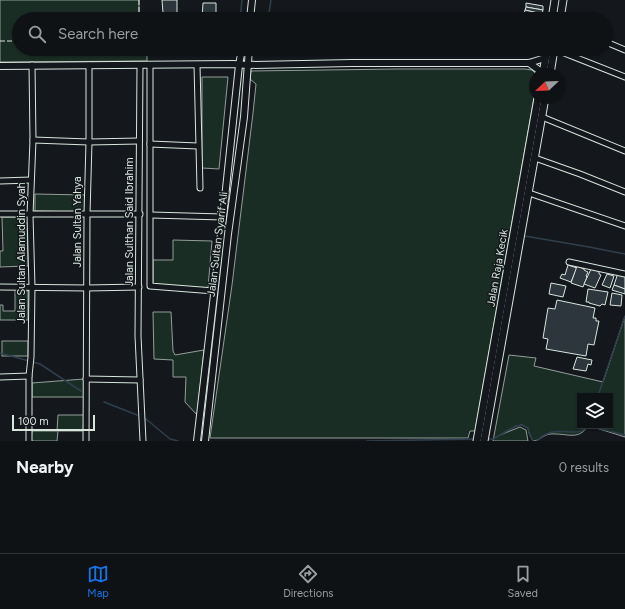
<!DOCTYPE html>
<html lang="en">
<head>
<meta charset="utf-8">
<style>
  body { margin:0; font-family:Figtree,sans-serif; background:#181b1e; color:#f1f3f6 }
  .controls { position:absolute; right:12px; bottom:12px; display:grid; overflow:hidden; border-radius:0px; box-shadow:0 1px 3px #0004 }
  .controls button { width:36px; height:36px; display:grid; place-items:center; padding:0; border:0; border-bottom:1px solid #2f3234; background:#0f1215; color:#f1f3f6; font:20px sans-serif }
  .compass { position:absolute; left:529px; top:68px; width:36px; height:36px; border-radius:50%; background:#0f1215; box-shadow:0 1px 3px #0004; rotate:247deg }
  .scale { position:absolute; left:12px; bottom:10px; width:83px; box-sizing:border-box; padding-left:4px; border:2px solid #d8e6dc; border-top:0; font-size:11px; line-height:14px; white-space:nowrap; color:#d8e6dc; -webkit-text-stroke:3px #14181c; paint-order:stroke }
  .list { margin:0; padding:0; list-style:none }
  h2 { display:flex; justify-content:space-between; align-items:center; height:52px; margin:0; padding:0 16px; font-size:17px }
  h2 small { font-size:13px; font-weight:400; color:#9b9ea0 }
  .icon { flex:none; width:22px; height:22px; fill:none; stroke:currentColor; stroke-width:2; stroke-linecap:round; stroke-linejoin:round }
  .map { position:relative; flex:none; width:625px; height:441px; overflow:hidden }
  .search { position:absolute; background:#0f1215; box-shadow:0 1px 3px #0004; left:12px; right:12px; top:12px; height:44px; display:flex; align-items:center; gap:10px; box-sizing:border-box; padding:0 14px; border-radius:22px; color:#9b9ea0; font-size:15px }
  .sheet { height:112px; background:#0f1215 }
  nav { display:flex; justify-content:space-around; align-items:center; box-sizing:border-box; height:56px; border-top:1px solid #2f3234; background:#0f1215; font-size:11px; color:#9b9ea0 }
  nav a { display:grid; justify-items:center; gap:2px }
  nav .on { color:#1a73e8 }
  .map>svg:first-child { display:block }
</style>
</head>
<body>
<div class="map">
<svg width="625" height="441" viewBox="0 0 625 441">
  <rect width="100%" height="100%" fill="#14181c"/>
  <g fill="#1a2d24" stroke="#939e99">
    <polygon points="0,0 139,0 139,19 19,19 19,49 147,49 147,61 0,62"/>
    <polygon points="397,69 525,69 532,70 536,74 535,74 535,92 475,431 470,431 468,438 210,438 232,285 253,113 256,84 250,79 251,71"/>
    <polygon points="202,77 228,77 219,169 202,168"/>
    <polygon points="35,194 85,195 85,212 35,211"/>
    <polygon points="2,217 27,217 28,266 0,267 0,251 3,251"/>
    <polygon points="173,240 212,241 208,288 153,285 153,260 173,260"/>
    <polygon points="15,291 28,291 28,320 0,320 0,305 3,305 3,311 15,311"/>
    <polygon points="153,312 171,312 173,351 175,355 204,350 197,415 185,402 186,377 173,377 173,360 154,359"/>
    <path d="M625,316V437L590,426H610V396H580V426H588C578,441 568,433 550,434C543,435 539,441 533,441L529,433L528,428L522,425L516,426L500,435L520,427L526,430L528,441H493L509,355L536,358L534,366L603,382Z"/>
    <rect x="2" y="341" width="26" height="15"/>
    <polygon points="84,379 84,397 32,397 32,383"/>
    <polygon points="58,415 84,415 83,431 58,431 57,441 31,441 32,431 57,431"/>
  </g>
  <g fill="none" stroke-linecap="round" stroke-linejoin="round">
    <g stroke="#2f3f4d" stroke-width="1.5">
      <polyline points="240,19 242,0"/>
      <polyline points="268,19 271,0"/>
      <polyline points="525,236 589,247 625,254"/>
      <polyline points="0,353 29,361"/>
      <polyline points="33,362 40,364 81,391"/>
      <polyline points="598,396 625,316"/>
      <polyline points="104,402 137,415"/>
      <polyline points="146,419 170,439 178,441"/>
      <polyline points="590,426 625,435"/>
      <polyline points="486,439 493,439 516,426 522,425 528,428 529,433 533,441"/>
      <polyline points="367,441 475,439"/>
      <path d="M537,441C556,421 575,441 588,426"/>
    </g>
  </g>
  <g fill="#2c363c" stroke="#d8e6dc">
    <polygon points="162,0 177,0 177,13 163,13"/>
    <polygon points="203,3 216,3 216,19 202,19"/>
    <polygon points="526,3 543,6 543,10 526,7"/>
    <polygon points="526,7 543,10 542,14 525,10"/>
    <polygon points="525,10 542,14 541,18 524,14"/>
    <polygon points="524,14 541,18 541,19 523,18"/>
    <polygon points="568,265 577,268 571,282 560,278 562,274 565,275"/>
    <polygon points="577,266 584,269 584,270 588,272 586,276 587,277 583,287 571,283"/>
    <polygon points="591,269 599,271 599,274 601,275 595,288 584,284"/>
    <polygon points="618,273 625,276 625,289 614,285"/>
    <polygon points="607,274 614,276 610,288 602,285"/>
    <polygon points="551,283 566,286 563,297 549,294"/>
    <polygon points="614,285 625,289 625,294 612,290"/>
    <polygon points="588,289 608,292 605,305 602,304 600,306 589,303 589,302 586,302"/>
    <polygon points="612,293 622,295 621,306 610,305"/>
    <polygon points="557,300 595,308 593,318 596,318 596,321 599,321 594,345 588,344 586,356 546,349 548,339 543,338 548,308 555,309"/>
    <polygon points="577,357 592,360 591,365 588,364 586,371 573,369"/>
  </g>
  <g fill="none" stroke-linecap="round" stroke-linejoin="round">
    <g stroke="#d8e6dc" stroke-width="7">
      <g id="minor">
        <polyline points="606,42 625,50"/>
        <polyline points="554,49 625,77"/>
        <polyline points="140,65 138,336 143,441"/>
        <polyline points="150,65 150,286 214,291"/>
        <polyline points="197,65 200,188"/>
        <polyline points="542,117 625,151"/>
        <polyline points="33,140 89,142 139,141"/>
        <polyline points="150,144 198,146"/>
        <polyline points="535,158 580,174 625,192"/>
        <polyline points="0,181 31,180"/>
        <polyline points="529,193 625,226"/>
        <polyline points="0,214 140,214"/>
        <polyline points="151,215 223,217"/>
        <polyline points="569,262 625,274"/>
        <polyline points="0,287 87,288 139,287"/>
        <polyline points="0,377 29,376"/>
        <polyline points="86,379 140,380"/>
        <polyline points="29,441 29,376 31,357 32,287 30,215 33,140 32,65"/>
        <polyline points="86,441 87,214 89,142 89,65"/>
      </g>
    </g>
    <g stroke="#d8e6dc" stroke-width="8">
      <g id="tertiary">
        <polyline points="250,19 252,0"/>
        <polyline points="529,63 543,73"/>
        <polyline points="0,66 233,64 248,65 352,63 529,63 545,58"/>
        <polyline points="197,441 223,217 239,65 242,49"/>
        <polyline points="205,441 228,234 244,117 249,49"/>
      </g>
    </g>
    <g stroke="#d8e6dc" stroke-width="9">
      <g id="secondary">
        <polyline points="552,19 555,0"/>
        <polyline points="560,19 563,0"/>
        <polyline points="543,74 547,49"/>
        <polyline points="550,74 554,49"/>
        <polyline points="477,441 538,98"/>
        <polyline points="484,441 545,98"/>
      </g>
    </g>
    <use href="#minor" stroke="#14181c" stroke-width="5"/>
    <use href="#tertiary" stroke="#14181c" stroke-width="6"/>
    <use href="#secondary" stroke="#14181c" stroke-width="7"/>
    <g stroke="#d8e6dc" stroke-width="1" stroke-dasharray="5 2" stroke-linecap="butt">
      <polyline points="139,19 139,0"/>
      <polyline points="0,41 19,41"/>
    </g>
  </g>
  <g text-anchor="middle" stroke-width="3" stroke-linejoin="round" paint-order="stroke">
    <g font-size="11" fill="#d8e6dc" stroke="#14181c">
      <text transform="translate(77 222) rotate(-90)" y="4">Jalan Sultan Yahya</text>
      <text transform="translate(129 222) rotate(-90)" y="4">Jalan Sulthan Said Ibrahim</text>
      <text transform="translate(217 244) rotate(-83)" y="4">Jalan Sultan Syarif Ali</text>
      <text transform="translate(21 253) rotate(-90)" y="4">Jalan Sultan Alamuddin Syah</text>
      <text transform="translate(497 268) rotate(-80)" y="4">Jalan Raja Kecik</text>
    </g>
  </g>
</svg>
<div class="controls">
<button><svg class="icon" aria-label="layers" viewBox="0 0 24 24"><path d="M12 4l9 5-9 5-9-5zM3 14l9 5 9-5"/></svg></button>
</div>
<svg class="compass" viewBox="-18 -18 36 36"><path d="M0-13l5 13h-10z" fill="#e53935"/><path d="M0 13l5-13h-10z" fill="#9b9ea0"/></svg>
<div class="scale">100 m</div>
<div class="search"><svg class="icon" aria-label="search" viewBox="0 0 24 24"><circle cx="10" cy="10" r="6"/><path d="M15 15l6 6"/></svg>Search here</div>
</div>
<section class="sheet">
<h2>Nearby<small>0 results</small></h2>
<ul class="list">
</ul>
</section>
<nav>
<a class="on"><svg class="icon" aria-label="map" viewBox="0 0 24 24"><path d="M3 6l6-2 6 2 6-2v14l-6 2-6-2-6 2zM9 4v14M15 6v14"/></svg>Map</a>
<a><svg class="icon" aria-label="directions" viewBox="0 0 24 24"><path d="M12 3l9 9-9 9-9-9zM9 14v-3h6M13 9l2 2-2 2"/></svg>Directions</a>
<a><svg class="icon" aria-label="saved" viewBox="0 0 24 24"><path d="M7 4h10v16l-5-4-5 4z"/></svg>Saved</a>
</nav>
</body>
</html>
